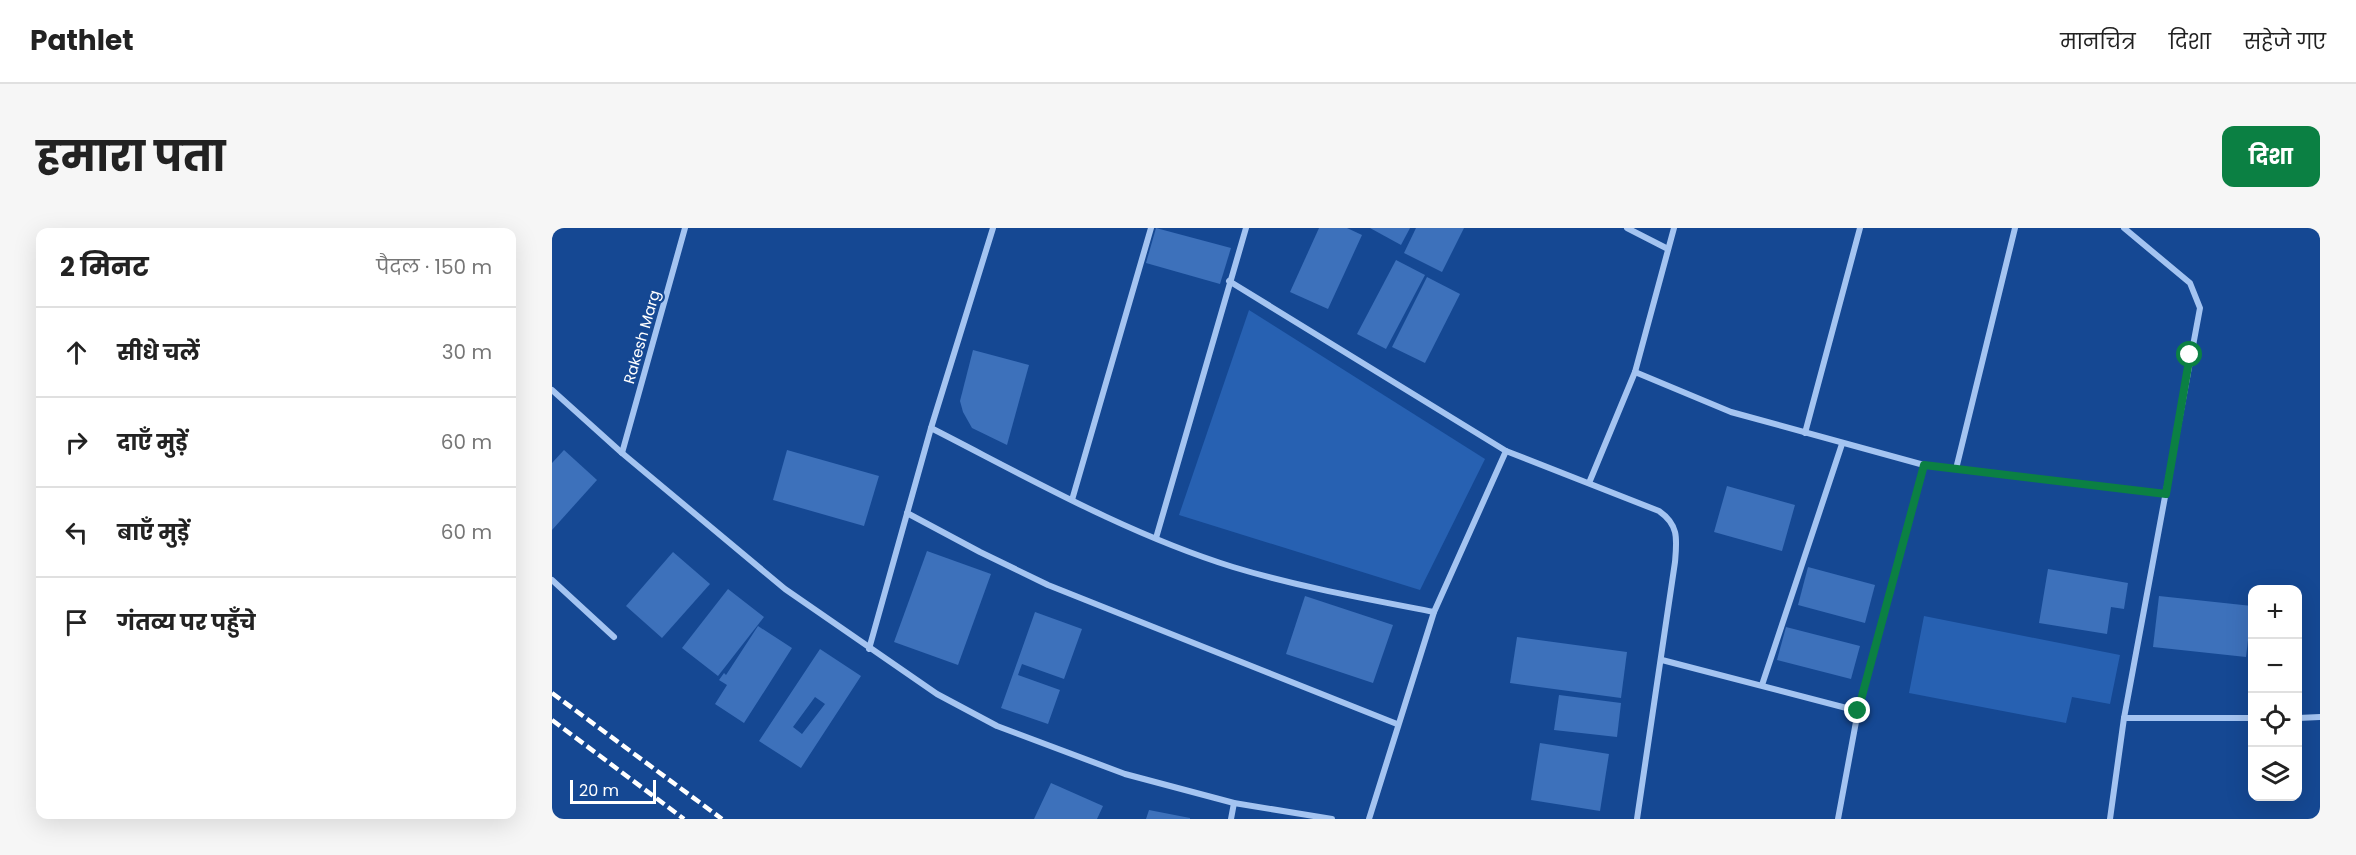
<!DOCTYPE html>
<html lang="hi">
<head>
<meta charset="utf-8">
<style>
  body { margin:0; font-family:Poppins,"Noto Sans Devanagari",sans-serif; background:#f6f6f6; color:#222 }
  .controls { position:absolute; right:18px; bottom:18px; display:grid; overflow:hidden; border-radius:12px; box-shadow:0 6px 24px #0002 }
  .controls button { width:54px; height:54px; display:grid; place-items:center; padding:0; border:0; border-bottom:2px solid #e0e0e0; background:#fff; color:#222; font:30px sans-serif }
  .scale { position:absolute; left:18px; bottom:15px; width:86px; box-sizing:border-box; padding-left:6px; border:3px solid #fff; border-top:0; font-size:16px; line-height:21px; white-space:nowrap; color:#fff; -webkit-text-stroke:4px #154893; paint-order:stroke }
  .stop { position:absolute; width:18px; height:18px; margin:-14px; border:4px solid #0b8043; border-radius:50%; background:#fff }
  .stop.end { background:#0b8043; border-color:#fff; box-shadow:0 2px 6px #0008 }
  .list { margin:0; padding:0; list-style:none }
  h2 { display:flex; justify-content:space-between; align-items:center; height:78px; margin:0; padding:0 24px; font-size:26px }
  h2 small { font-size:20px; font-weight:400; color:#767676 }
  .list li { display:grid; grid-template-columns:39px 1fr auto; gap:18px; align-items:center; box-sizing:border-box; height:90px; padding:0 24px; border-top:2px solid #e0e0e0 }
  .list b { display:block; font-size:22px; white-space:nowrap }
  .list em { font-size:20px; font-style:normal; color:#767676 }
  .icon { flex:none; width:33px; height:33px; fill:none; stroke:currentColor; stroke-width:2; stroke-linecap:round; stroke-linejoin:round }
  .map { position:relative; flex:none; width:1768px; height:591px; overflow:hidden; border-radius:12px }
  header { display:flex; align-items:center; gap:36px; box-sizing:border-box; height:84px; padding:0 30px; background:#fff; border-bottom:2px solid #e0e0e0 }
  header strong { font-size:28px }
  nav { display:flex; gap:33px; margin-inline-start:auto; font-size:21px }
  .intro { display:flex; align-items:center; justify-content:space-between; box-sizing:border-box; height:144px; padding:0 36px }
  h1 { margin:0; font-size:42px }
  .button { padding:15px 27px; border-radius:12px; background:#0b8043; color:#fff; font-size:21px; font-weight:700 }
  main { display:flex; gap:36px; padding:0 36px }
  aside { flex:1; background:#fff; border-radius:12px; box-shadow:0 6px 24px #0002 }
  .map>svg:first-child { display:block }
</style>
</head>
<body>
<header>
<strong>Pathlet</strong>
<nav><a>मानचित्र</a><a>दिशा</a><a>सहेजे गए</a></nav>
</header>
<div class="intro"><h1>हमारा पता</h1><a class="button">दिशा</a></div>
<main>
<aside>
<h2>2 मिनट<small>पैदल · 150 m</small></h2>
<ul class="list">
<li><svg class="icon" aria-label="ahead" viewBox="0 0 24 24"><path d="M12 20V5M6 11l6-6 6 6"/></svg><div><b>सीधे चलें</b></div><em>30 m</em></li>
<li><svg class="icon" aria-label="right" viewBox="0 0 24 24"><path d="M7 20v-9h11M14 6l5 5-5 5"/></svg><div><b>दाएँ मुड़ें</b></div><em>60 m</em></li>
<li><svg class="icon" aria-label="left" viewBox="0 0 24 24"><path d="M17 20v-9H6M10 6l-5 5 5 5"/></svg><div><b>बाएँ मुड़ें</b></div><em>60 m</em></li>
<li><svg class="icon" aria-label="arrive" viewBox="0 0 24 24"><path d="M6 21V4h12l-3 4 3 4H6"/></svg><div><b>गंतव्य पर पहुँचे</b></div></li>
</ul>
</aside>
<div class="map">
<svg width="1768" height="591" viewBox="0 0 1768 591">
  <rect width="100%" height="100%" fill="#154893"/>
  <g fill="#2761b2">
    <polygon points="697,82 933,231 868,362 627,287"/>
    <polygon points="1372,388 1568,427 1558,476 1520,469 1514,495 1357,465"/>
  </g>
  <g fill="#3d71bb" fill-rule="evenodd">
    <polygon points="604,0 679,20 668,56 594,35"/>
    <polygon points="767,0 795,0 810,7 776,81 738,64"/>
    <polygon points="818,0 858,0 849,17"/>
    <polygon points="864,0 912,0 890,44 852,25"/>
    <polygon points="844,32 873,47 834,121 805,106"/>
    <polygon points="875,49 908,66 873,135 840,119"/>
    <polygon points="421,122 477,137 455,217 420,200 411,184 408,173"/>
    <polygon points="12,222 45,252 0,302 0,235"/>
    <polygon points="235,222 327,248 312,298 221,272"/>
    <polygon points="1175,258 1243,277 1230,323 1162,304"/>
    <polygon points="375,323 439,346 406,437 342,414"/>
    <polygon points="121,324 158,356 110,410 74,378"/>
    <polygon points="1256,339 1323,357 1313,395 1246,377"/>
    <polygon points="1496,341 1576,355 1572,381 1559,379 1555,406 1487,395"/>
    <polygon points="176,361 212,389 166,448 130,420"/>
    <polygon points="753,368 841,397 821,455 734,426"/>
    <polygon points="1607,368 1700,378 1694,429 1601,419"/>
    <polygon points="483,384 530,401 512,451 470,436 466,447 508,462 496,496 449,480"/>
    <polygon points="206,398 240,420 192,495 163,476 175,457 167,452 172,445 174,447"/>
    <polygon points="1234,399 1308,418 1299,451 1225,432"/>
    <polygon points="965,409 1075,424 1069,470 958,455"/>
    <path d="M268,421L309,448L249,540L207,513ZM263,469L273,476L250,506L241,499Z"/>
    <polygon points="1007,467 1069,475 1065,509 1002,502"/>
    <polygon points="988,515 1057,526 1048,583 979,572"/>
    <polygon points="499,555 551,578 545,591 482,591"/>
    <polygon points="597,582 638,590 638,591 594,591"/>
  </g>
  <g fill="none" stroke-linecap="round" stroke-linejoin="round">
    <g stroke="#a4c4f1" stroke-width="6">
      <polyline points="1075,0 1116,21"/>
      <path d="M677,53L954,223L1107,283C1127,297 1125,311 1123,334L1085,591"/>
      <polyline points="1083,144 1179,184 1372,237 1614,266"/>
      <polyline points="0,162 70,225 233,361 385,466 445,498 573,546 682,575 780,591"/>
      <path d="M379,200C477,250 575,306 681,339C747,359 815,371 882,384"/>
      <polyline points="1253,205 1308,0"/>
      <polyline points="70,225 133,0"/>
      <polyline points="1404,241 1463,0"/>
      <polyline points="1037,255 1083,144 1122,0"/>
      <polyline points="520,272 599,0"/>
      <polyline points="355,285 428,324 496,357 845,496"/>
      <polyline points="604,310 694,0"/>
      <polyline points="0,352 62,409"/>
      <polyline points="317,421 379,200 441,0"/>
      <polyline points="1110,432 1306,483"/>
      <polyline points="1210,457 1290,216"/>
      <polyline points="1572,490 1700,490"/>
      <polyline points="1746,490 1768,489"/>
      <polyline points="679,591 682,575"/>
      <polyline points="817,591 882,384 954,223"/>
      <polyline points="1286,591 1306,483 1372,237"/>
      <polyline points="1558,591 1572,490 1648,80 1638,55 1572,0"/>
    </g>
    <g stroke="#fff" stroke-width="4.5" stroke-dasharray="10 4.5" stroke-linecap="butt">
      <polyline points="0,465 170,591"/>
      <polyline points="0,492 132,591"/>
    </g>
  </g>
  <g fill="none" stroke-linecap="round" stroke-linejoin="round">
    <polyline stroke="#0b8043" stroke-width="8" points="1306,483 1372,237 1614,266 1638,127"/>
  </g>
  <g text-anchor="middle" stroke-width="4.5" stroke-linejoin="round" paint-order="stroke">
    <g font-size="15" fill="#fff" stroke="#154893">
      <text transform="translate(90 109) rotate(-74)" y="5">Rakesh Marg</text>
    </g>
  </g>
</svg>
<div class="controls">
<button>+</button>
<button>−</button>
<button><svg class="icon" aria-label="locate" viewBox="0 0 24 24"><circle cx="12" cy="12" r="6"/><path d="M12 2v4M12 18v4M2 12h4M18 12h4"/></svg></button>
<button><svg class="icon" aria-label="layers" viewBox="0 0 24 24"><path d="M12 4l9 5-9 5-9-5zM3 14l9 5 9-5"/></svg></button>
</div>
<div class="scale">20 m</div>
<div class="stop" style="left:1638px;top:127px"></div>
<div class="stop end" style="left:1306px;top:483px"></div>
</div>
</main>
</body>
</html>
